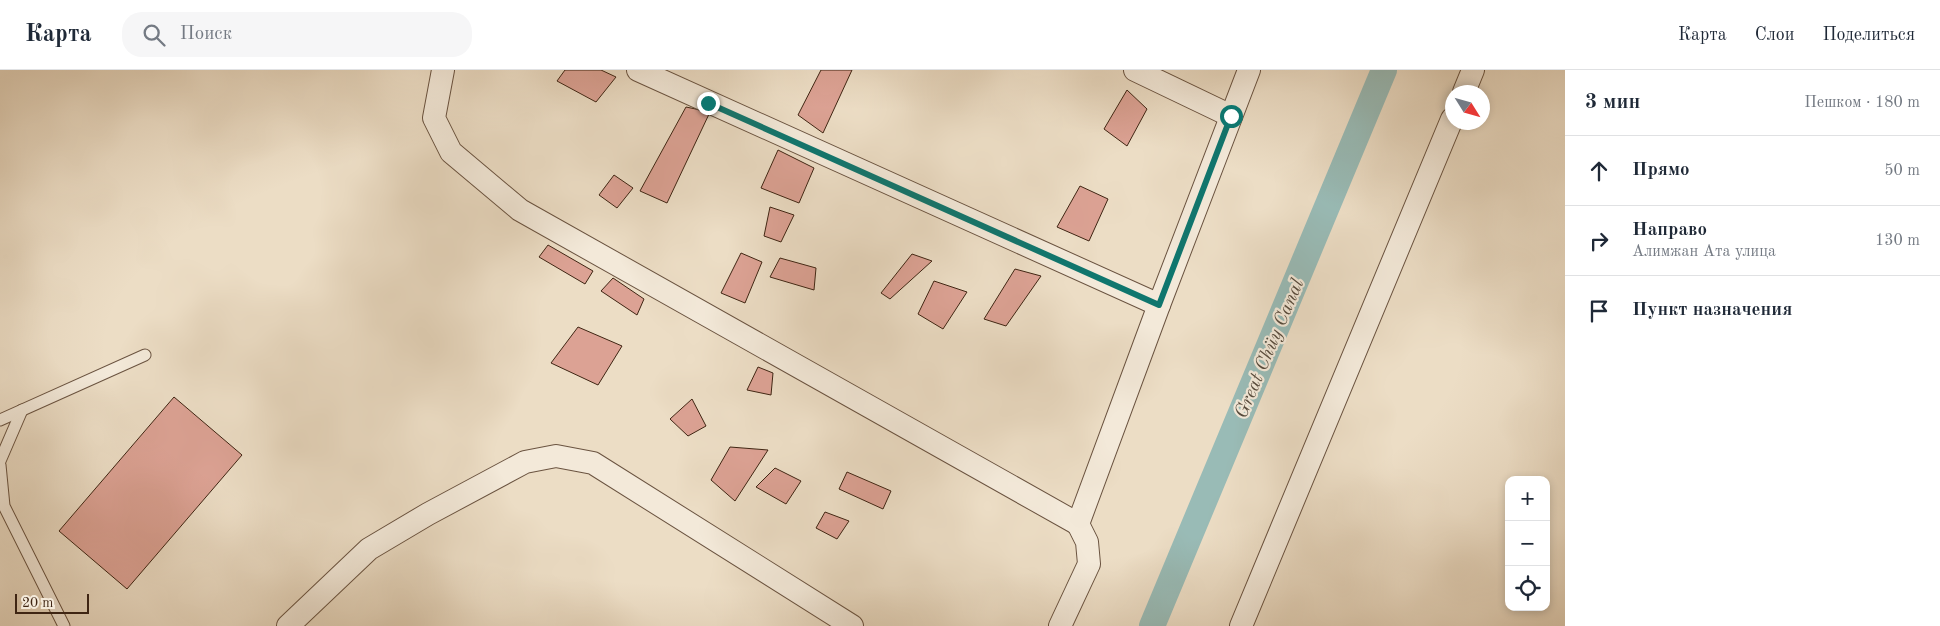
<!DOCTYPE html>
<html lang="ru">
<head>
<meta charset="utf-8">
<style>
  body { margin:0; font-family:"Old Standard TT",serif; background:#f6f6f7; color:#1f2937 }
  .controls { position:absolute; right:15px; bottom:15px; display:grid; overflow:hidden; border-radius:10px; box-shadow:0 2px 8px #0003 }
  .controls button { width:45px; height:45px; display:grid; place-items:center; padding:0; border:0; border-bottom:1px solid #e0e1e3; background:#fff; color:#1f2937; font:25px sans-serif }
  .compass { position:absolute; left:1445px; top:15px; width:45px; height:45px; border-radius:50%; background:#fff; box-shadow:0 2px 8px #0003; rotate:127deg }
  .scale { position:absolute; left:15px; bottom:12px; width:74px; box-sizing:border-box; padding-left:5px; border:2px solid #3f2513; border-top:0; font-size:14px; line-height:18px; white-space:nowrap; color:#3f2513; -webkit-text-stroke:4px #f3e9d9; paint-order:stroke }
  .stop { position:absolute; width:15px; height:15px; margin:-11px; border:4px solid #0f766e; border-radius:50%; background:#fff }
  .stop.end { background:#0f766e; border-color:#fff; box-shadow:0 1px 5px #0008 }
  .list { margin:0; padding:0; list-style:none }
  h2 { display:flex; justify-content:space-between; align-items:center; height:65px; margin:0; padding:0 20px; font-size:21px }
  h2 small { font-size:16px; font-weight:400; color:#747a83 }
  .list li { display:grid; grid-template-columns:32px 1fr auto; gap:15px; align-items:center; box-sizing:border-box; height:70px; padding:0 20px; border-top:1px solid #e0e1e3 }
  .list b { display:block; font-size:19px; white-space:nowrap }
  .list p { margin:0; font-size:16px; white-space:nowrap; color:#747a83 }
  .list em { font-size:16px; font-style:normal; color:#747a83 }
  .icon { flex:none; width:28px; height:28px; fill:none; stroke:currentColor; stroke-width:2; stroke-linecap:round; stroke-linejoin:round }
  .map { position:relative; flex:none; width:1565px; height:556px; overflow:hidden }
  header { display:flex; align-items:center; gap:30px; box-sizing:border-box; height:70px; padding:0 25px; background:#fff; border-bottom:1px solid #e0e1e3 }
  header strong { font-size:24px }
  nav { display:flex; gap:28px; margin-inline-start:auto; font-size:18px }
  .search { width:350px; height:45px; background:#f6f6f7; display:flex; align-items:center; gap:12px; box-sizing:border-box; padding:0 18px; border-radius:20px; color:#747a83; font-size:19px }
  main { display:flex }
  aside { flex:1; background:#fff }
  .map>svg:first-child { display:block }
</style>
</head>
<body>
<header>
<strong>Карта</strong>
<div class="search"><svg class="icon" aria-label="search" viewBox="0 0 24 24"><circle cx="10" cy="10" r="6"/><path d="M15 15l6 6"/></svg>Поиск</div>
<nav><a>Карта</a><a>Слои</a><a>Поделиться</a></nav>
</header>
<main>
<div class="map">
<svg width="1565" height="556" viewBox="0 0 1565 556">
  <rect width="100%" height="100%" fill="#ecddc5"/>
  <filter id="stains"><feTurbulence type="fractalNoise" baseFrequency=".004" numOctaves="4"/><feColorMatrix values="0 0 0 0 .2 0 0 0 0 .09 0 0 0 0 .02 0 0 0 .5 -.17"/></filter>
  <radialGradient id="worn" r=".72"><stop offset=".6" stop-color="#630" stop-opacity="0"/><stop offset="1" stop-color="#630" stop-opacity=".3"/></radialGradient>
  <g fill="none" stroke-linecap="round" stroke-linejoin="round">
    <polyline stroke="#99bbb6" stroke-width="26" points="1152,556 1384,0"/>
  </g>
  <g fill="#dca294" stroke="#3f2513">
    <polygon points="565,0 601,0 616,7 596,32 557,11"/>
    <polygon points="821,0 852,0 823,63 798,45"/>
    <polygon points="1127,20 1147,39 1127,76 1104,59"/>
    <polygon points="686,37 710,42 667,133 640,121"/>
    <polygon points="778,80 814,98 799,133 761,118"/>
    <polygon points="614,105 633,118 617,138 599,125"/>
    <polygon points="1080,116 1108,129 1089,171 1057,157"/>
    <polygon points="770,137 794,145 781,172 764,166"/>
    <polygon points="548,175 593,201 585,214 539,187"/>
    <polygon points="741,183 762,192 745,233 721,223"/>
    <polygon points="912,184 932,191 890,229 881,223"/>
    <polygon points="780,188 816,198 814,220 770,207"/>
    <polygon points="1015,199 1041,206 1006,256 984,249"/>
    <polygon points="613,208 644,229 637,245 601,221"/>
    <polygon points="934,211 967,222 943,259 918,244"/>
    <polygon points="578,257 622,276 598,315 551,293"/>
    <polygon points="758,297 773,303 771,325 747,320"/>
    <polygon points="174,327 242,385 127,519 59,461"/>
    <polygon points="692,329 706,356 688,366 670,349"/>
    <polygon points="730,377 768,380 735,431 711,410"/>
    <polygon points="775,398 801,411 786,434 756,417"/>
    <polygon points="847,402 891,421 883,439 839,419"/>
    <polygon points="825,442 849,451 837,469 816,458"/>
  </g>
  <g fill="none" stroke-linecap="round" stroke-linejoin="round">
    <g stroke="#6a5340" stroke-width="13">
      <g id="lane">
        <polyline points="0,350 145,285"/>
        <polyline points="0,391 22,340"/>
        <polyline points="0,395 4,436 64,556"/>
      </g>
    </g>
    <g stroke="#6a5340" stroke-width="24">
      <g id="street">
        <polyline points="443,0 434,48 451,82 520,140 1078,454"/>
        <polyline points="638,0 1159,235"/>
        <polyline points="1135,0 1231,46"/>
        <polyline points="1464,22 1473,0"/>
        <polyline points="288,556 369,479 428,444 525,392 556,386 593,393 852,556"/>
        <polyline points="1060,556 1089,494 1087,472 1078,454 1159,235 1249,0"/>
        <polyline points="1241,556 1452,49"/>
      </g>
    </g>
    <use href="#lane" stroke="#f3e9d9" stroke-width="11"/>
    <use href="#street" stroke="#f3e9d9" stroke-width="22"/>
  </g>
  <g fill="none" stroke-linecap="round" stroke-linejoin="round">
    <polyline stroke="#0f766e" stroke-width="6" points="708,33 1159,235 1231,46"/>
  </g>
  <g text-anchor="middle" stroke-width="4.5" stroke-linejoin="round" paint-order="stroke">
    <g font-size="19" font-style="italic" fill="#564a3c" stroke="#f3e9d9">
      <text transform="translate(1268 278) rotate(-67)" y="7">Great Chüy Canal</text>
    </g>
  </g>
  <rect width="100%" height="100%" filter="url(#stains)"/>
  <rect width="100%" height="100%" fill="url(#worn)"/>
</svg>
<div class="controls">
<button>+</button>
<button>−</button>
<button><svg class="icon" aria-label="locate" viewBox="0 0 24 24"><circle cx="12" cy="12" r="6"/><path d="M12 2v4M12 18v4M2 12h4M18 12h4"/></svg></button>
</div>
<svg class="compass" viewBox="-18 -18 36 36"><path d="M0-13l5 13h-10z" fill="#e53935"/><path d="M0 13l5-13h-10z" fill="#747a83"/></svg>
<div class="scale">20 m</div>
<div class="stop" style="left:1231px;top:46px"></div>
<div class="stop end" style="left:708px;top:33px"></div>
</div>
<aside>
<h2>3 мин<small>Пешком · 180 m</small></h2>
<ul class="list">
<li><svg class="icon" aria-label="ahead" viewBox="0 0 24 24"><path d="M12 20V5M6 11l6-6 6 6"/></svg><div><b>Прямо</b></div><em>50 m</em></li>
<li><svg class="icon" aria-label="right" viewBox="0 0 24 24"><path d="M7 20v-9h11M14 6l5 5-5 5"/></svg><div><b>Направо</b><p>Алимжан Ата улица</p></div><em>130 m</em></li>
<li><svg class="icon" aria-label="arrive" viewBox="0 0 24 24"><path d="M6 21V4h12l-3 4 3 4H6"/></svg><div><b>Пункт назначения</b></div></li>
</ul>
</aside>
</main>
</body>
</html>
